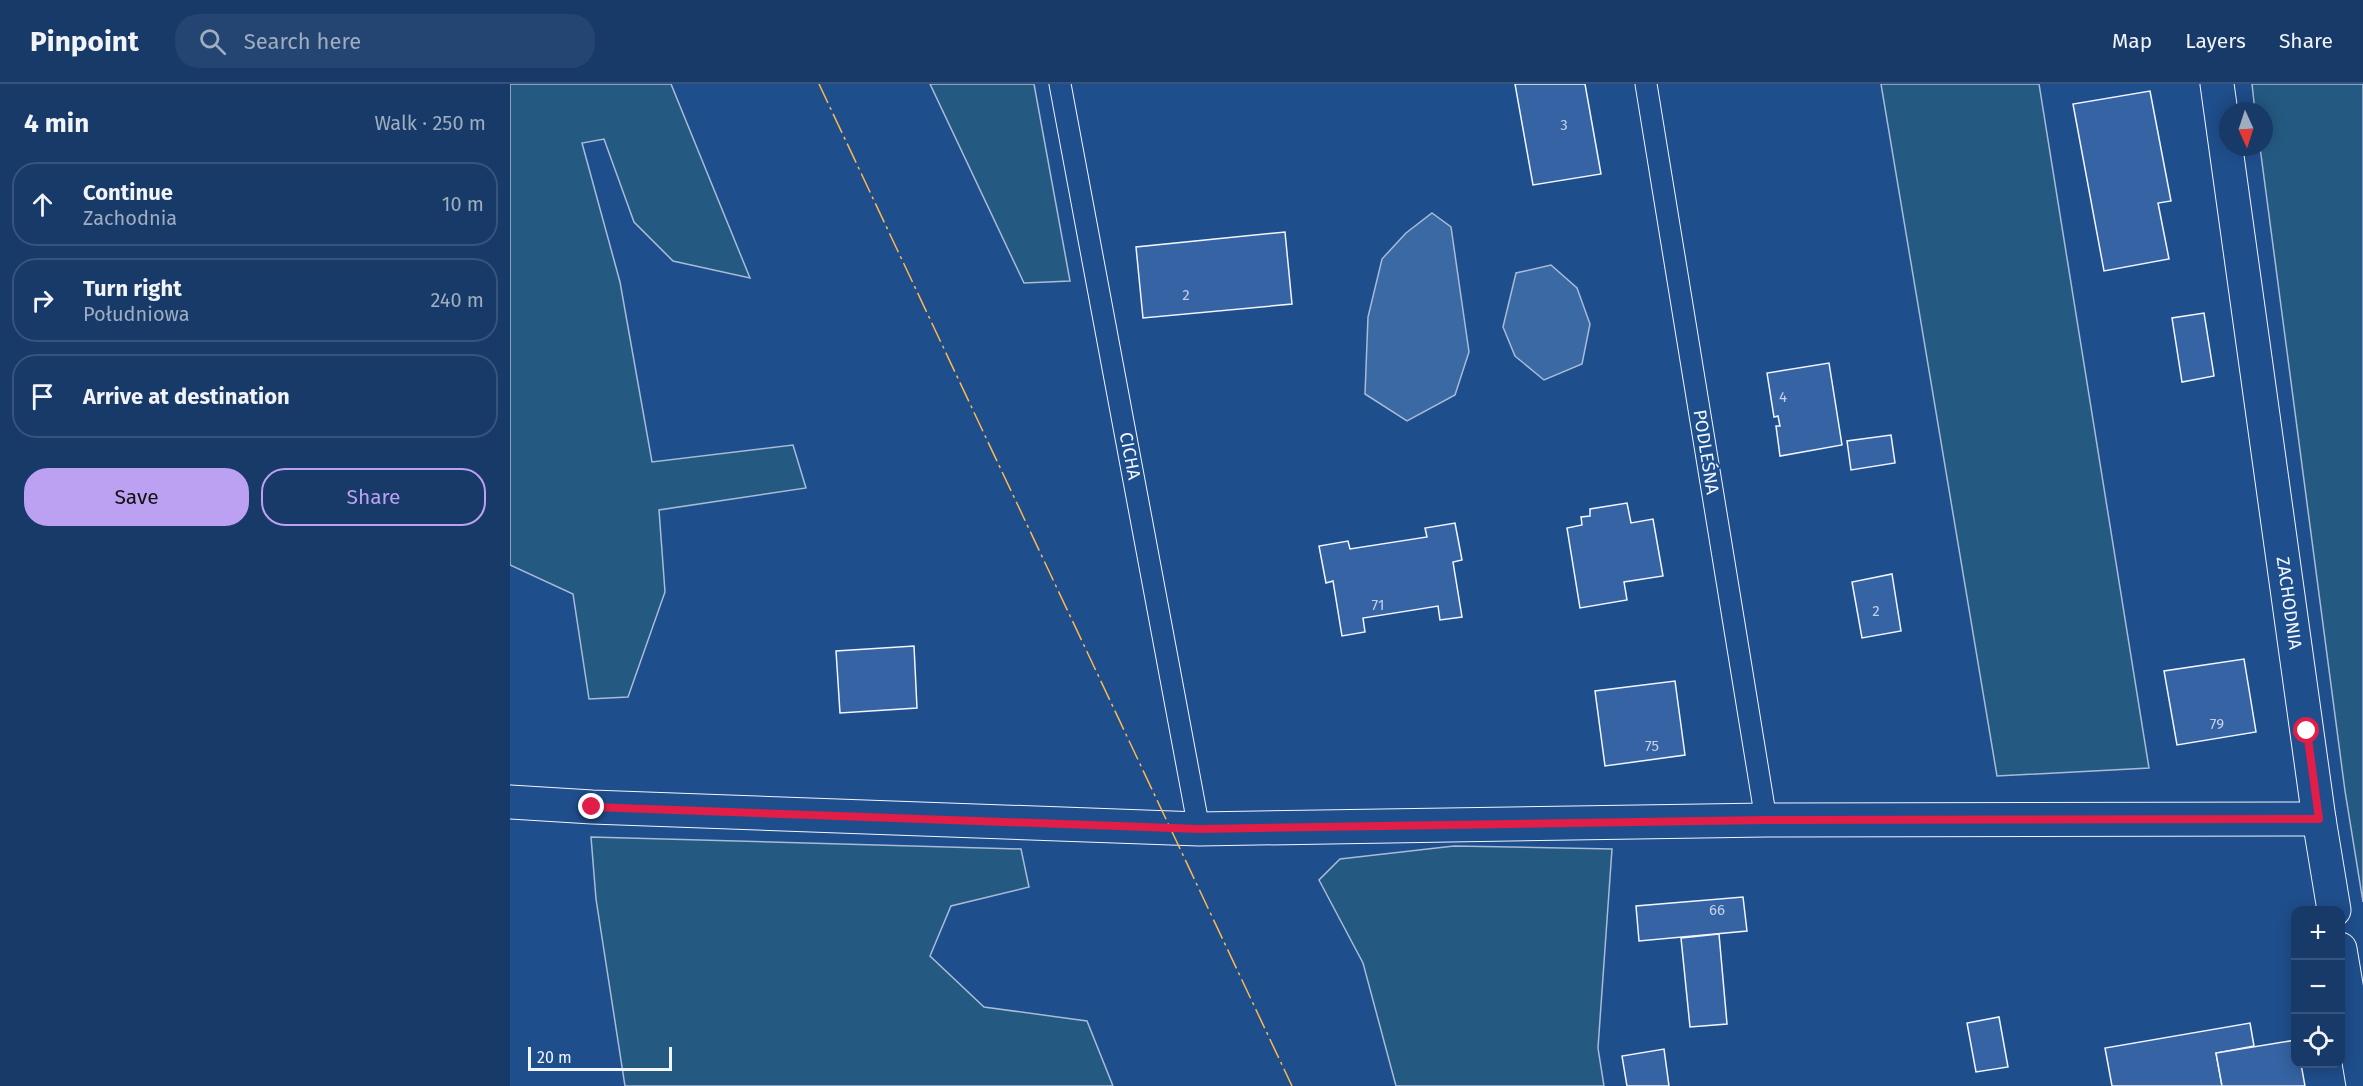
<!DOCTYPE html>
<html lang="en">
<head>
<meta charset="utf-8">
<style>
  body { margin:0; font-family:"Fira Sans",sans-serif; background:#244571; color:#f1f3f6 }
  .controls { position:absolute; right:18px; bottom:18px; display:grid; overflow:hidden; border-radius:12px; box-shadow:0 3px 15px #0003 }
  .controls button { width:54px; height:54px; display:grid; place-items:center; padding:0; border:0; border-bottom:2px solid #36547d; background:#173a69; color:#f1f3f6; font:30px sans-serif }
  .compass { position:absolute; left:1709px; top:18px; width:54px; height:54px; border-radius:50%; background:#173a69; box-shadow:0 3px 15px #0003; rotate:177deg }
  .scale { position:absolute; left:18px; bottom:15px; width:144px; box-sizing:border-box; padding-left:6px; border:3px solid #f2f6ff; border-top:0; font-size:16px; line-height:21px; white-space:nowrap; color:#f2f6ff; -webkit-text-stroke:4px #1f4e8c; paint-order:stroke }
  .stop { position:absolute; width:18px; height:18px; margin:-14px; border:4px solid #e11d48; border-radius:50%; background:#fff }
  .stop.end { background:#e11d48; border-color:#fff; box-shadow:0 2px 6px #0008 }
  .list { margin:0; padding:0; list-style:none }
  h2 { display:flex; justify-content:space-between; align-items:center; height:78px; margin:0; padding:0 24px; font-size:26px }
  h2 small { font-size:20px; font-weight:400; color:#9eadc0 }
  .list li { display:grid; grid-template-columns:39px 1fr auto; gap:18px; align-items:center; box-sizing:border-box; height:84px; margin:0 12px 12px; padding:0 12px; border:2px solid #36547d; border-radius:24px }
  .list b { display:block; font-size:22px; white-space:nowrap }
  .list p { margin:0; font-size:20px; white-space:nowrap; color:#9eadc0 }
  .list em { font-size:20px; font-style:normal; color:#9eadc0 }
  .actions { display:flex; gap:12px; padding:18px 24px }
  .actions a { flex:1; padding:14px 0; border:2px solid #bca0f2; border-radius:24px; text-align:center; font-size:21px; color:#bca0f2 }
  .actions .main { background:#bca0f2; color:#111 }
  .icon { flex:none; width:33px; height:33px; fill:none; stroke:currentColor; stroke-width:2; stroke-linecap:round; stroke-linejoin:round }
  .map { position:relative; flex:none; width:1853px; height:1002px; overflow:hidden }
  header { display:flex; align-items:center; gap:36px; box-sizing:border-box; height:84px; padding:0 30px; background:#173a69; border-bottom:2px solid #36547d }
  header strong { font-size:28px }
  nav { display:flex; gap:33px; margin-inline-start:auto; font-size:21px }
  .search { width:420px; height:54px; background:#244571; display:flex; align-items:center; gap:15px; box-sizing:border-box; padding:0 21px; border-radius:24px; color:#9eadc0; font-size:22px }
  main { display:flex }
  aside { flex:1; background:#173a69 }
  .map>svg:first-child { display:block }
</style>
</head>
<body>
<header>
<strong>Pinpoint</strong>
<div class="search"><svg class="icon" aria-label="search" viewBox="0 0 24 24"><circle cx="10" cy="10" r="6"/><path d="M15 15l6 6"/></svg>Search here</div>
<nav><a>Map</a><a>Layers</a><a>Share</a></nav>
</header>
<main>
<aside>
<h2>4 min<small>Walk · 250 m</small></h2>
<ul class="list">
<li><svg class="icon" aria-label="ahead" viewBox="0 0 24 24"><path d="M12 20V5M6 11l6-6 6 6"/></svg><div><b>Continue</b><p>Zachodnia</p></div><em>10 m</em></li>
<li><svg class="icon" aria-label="right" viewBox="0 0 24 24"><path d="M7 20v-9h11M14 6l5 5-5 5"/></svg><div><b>Turn right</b><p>Południowa</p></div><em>240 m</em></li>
<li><svg class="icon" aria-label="arrive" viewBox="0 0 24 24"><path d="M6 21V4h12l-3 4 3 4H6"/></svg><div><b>Arrive at destination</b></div></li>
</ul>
<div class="actions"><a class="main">Save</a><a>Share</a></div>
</aside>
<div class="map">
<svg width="1853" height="1002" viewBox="0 0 1853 1002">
  <rect width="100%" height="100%" fill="#1f4e8c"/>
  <g fill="#245a82" stroke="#a8bbd7" stroke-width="1.5">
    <polygon points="0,0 161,0 240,194 163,177 124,138 94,55 72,59 110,198 142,378 283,361 296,404 149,426 155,508 118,613 79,615 63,510 0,481"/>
    <polygon points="420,0 524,0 560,197 514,199"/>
    <polygon points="1371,0 1529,0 1639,684 1487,692"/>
    <polygon points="1742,0 1853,0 1853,818 1835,707 1750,63 1754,63 1754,27 1745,27"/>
    <polygon points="81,753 511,765 519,803 441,822 420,872 474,923 577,937 603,1002 115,1002 86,815"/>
    <polygon points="944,762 1102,765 1088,964 1094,1002 886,1002 853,879 809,796 830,775"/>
  </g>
  <g fill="#3b69a3" stroke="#a8bbd7" stroke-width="1.5">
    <polygon points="922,129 941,143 959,268 945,311 897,337 855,310 858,233 872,175 896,149"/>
    <polygon points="1041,181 1067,204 1080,240 1072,280 1034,296 1005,272 993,243 1006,189"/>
  </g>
  <g fill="#3563a3" stroke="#f2f6ff" stroke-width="1.5">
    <polygon points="1005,0 1075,0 1091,90 1023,101"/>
    <polygon points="1640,7 1661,117 1648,119 1659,175 1594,187 1563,20"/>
    <polygon points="775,148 782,220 633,234 626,163"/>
    <polygon points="1694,229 1704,292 1672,298 1662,234"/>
    <polygon points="1319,279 1332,361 1270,372 1266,342 1270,342 1268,332 1264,333 1257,289"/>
    <polygon points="1381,351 1385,379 1341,386 1337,357"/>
    <polygon points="1117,419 1121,439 1143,435 1153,492 1114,498 1117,516 1070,524 1057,444 1072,441 1071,433 1080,432 1080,425"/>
    <polygon points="945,439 952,476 943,478 952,533 930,536 928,522 853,534 855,548 832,552 823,497 816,499 809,462 838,457 840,465 917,453 915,444"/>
    <polygon points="1382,490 1391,547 1352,554 1342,498"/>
    <polygon points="404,562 407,624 330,629 326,567"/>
    <polygon points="1734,575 1746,648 1667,661 1654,587"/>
    <polygon points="1165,597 1175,671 1095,682 1085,607"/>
    <polygon points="1233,813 1237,847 1129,857 1126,822"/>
    <polygon points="1209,850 1217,940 1180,943 1171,854"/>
    <polygon points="1489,933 1498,983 1466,988 1457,939"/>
    <polygon points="1740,939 1744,962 1706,969 1712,1002 1602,1002 1595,964"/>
    <polygon points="1786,956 1786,980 1791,980 1795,1002 1712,1002 1706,969"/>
    <polygon points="1154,965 1159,1002 1117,1002 1112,972"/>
  </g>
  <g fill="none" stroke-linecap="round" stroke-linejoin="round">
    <g stroke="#f2f6ff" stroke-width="23">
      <g id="lane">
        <polyline points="550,0 689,745"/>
        <polyline points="1136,0 1256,736"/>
      </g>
    </g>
    <g stroke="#f2f6ff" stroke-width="35">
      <g id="street">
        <polyline points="1707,0 1809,735 1824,826"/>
        <polyline points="0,718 82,723 689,745 1256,736 1809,735"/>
        <polyline points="1830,865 1853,1001"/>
      </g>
    </g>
    <use href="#lane" stroke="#1f4e8c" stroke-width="21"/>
    <use href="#street" stroke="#1f4e8c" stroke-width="33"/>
    <polyline stroke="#ffb74d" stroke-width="1.5" stroke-dasharray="21 4.5 3 4.5" stroke-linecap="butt" points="309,0 782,1002"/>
  </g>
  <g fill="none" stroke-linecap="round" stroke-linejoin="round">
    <polyline stroke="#e11d48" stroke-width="8" points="82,723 689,745 1256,736 1809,735 1797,647"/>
  </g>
  <g text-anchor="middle" stroke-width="4.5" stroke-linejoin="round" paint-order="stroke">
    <g font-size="15" fill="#c3d1e8">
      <text x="1054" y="46">3</text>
      <text x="676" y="216">2</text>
      <text x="1273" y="318">4</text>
      <text x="868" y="526">71</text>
      <text x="1366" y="532">2</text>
      <text x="1707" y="645">79</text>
      <text x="1142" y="667">75</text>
      <text x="1207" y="831">66</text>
    </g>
    <g font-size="18" fill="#f2f6ff" stroke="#1f4e8c">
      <text transform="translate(1196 368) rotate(81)" y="6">PODLEŚNA</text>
      <text transform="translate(620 372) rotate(79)" y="6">CICHA</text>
      <text transform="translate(1779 519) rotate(82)" y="6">ZACHODNIA</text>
    </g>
  </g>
</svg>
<div class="controls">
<button>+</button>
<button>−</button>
<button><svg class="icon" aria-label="locate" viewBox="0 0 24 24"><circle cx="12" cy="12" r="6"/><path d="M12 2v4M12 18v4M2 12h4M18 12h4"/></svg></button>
</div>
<svg class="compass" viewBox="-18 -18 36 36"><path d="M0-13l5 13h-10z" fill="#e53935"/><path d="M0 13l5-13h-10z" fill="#9eadc0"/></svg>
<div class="scale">20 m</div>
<div class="stop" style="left:1797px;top:647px"></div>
<div class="stop end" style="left:82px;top:723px"></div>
</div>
</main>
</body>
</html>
